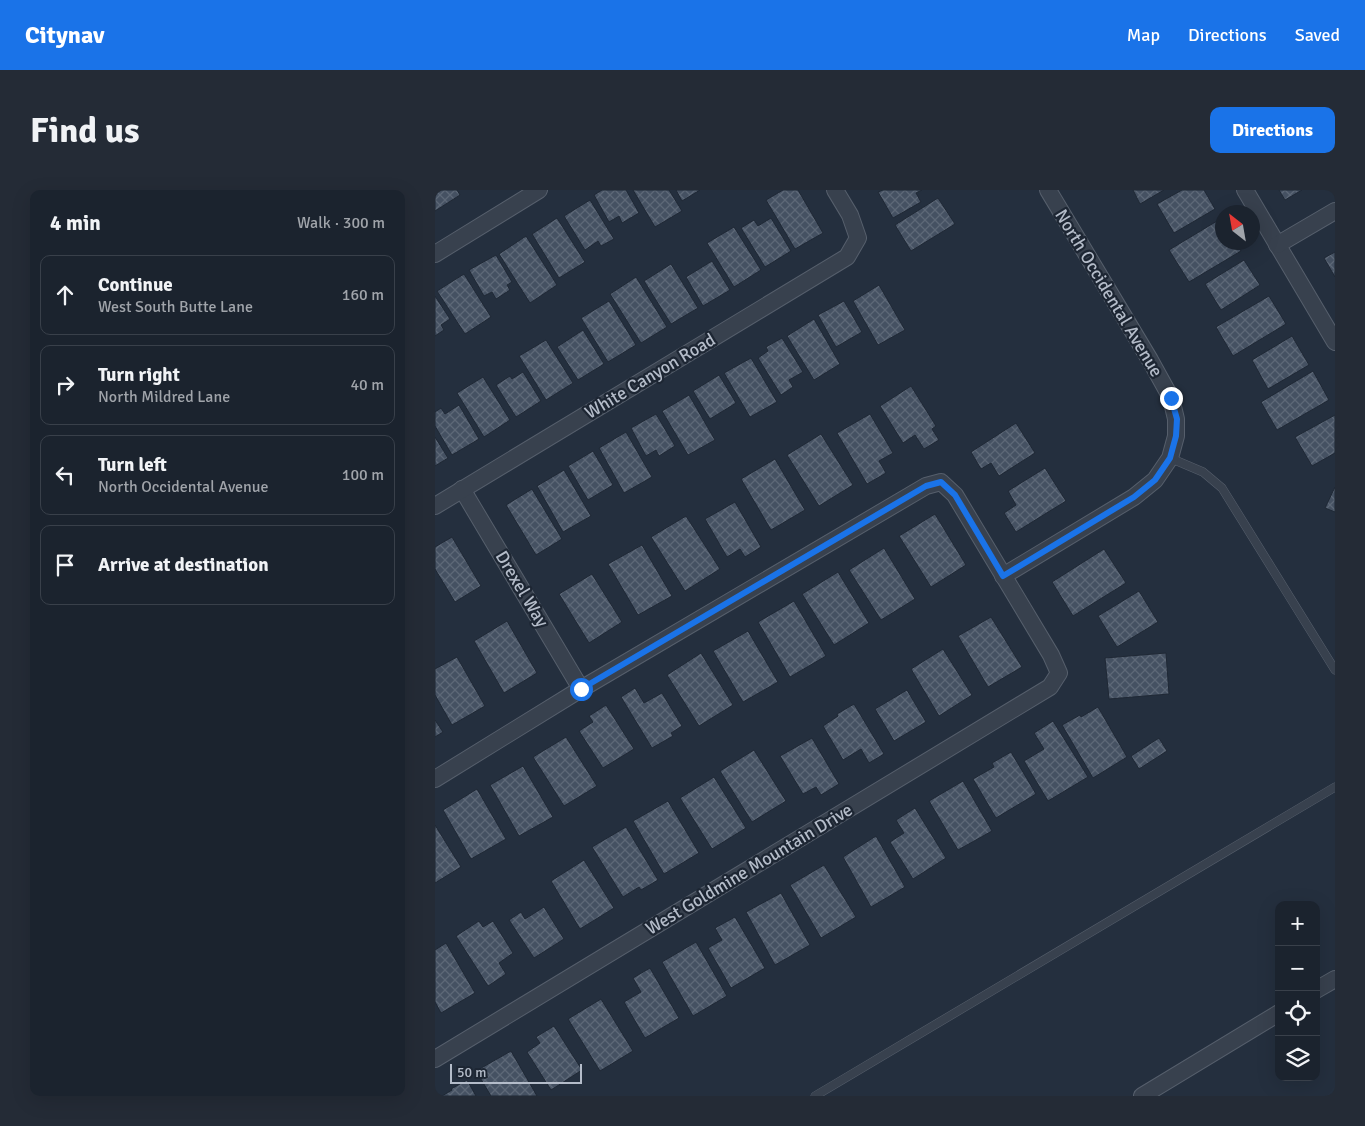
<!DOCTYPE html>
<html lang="en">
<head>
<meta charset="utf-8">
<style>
  body { margin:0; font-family:Signika,sans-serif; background:#242b36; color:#f1f3f6 }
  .controls { position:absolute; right:15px; bottom:15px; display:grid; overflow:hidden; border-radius:10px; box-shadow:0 5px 20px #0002 }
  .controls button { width:45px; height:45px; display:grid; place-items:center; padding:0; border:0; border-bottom:1px solid #39404a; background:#1b232e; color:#f1f3f6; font:25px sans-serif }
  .compass { position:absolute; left:780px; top:15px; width:45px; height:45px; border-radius:50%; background:#1b232e; box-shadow:0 5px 20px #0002; rotate:329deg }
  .scale { position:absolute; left:15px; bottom:12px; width:132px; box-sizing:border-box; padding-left:5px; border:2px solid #b4bcc9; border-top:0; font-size:14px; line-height:18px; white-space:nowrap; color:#b4bcc9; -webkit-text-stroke:4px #1d2633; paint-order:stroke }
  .stop { position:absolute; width:15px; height:15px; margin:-11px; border:4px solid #1a73e8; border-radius:50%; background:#fff }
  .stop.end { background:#1a73e8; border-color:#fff; box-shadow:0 1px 5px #0008 }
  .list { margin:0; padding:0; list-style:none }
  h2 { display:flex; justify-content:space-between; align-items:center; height:65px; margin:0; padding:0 20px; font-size:21px }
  h2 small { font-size:16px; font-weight:400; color:#a0a4aa }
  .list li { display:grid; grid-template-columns:32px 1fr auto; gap:15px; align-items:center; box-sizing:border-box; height:80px; margin:0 10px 10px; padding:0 10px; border:1px solid #39404a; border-radius:10px }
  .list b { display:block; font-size:19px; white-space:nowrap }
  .list p { margin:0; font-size:16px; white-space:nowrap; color:#a0a4aa }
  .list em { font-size:16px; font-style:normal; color:#a0a4aa }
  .icon { flex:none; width:28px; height:28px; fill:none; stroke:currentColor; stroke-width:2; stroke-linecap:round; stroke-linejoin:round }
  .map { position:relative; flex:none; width:900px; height:906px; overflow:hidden; border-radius:10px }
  header { display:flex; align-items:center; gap:30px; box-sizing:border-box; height:70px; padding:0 25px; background:#1a73e8; color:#fff }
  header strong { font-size:24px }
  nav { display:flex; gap:28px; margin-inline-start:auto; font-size:18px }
  .intro { display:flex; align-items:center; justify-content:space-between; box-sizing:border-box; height:120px; padding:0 30px }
  h1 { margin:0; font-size:35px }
  .button { padding:12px 22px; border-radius:10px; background:#1a73e8; color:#fff; font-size:18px; font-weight:700 }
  main { display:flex; gap:30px; padding:0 30px }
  aside { flex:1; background:#1b232e; border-radius:10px; box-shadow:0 5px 20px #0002 }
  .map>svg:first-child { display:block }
</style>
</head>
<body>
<header>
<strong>Citynav</strong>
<nav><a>Map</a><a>Directions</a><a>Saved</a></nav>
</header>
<div class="intro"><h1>Find us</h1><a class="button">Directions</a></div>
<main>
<aside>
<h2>4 min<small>Walk · 300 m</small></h2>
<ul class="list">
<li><svg class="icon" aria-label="ahead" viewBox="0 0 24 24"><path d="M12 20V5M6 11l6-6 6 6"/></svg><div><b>Continue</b><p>West South Butte Lane</p></div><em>160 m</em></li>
<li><svg class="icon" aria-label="right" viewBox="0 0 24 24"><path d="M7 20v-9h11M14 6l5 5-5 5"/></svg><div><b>Turn right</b><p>North Mildred Lane</p></div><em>40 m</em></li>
<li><svg class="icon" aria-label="left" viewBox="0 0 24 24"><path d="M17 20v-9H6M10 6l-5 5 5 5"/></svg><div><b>Turn left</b><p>North Occidental Avenue</p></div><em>100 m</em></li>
<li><svg class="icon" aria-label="arrive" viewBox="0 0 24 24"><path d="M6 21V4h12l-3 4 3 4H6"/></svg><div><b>Arrive at destination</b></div></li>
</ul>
</aside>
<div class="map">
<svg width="900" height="906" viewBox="0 0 900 906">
  <defs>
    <pattern id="building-cross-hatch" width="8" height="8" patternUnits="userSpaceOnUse" patternTransform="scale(1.25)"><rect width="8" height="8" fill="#455162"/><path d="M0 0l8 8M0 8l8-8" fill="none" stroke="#5d6877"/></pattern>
  </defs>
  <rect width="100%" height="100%" fill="#242f3e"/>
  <g fill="url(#building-cross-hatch)" stroke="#1f2835">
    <polygon points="0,0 22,0 25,5 0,21"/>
    <polygon points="167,0 191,0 204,23 187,33 184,26 174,32 159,5"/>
    <polygon points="198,0 234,0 247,21 220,37"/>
    <polygon points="241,0 265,0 247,11"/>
    <polygon points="348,0 363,0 388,43 360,59 331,10"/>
    <polygon points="448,0 487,0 481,3 486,12 458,28 443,2"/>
    <polygon points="698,0 729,0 705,14"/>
    <polygon points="747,0 769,0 780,19 739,43 722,14"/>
    <polygon points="844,0 867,0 850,10"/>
    <polygon points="503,8 520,34 476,61 460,35"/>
    <polygon points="155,10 179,49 166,56 163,51 150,60 129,26"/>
    <polygon points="122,28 150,72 124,88 97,44"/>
    <polygon points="336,28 356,61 330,77 306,38 319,30 323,36"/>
    <polygon points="787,28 788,52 801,52 806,61 754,92 734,60"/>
    <polygon points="299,37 326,80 299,97 272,53"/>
    <polygon points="91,46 122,95 95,113 64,64"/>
    <polygon points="900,62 900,87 889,68"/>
    <polygon points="61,65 77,92 72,95 75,100 61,109 57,102 49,106 34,80"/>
    <polygon points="809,70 825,95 786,120 770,94"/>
    <polygon points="277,71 295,100 268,116 251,87"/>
    <polygon points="236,74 263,118 236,134 209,91"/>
    <polygon points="29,84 56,127 30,144 2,101"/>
    <polygon points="201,87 232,137 206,153 175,104"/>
    <polygon points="444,95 470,140 443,155 418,111"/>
    <polygon points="0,106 15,129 6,135 9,140 0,146"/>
    <polygon points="834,106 851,134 798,166 781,137"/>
    <polygon points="174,111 201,155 173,172 146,128"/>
    <polygon points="409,111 427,142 401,157 383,125"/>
    <polygon points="379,129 405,174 379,190 352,146"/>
    <polygon points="148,140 169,174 143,190 122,157"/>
    <polygon points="857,146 874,175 833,199 817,170"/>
    <polygon points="347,148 368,182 354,190 358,197 346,205 323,168 333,161 331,157"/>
    <polygon points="111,150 138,193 111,210 84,166"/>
    <polygon points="316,168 342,212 315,227 289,183"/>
    <polygon points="878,181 894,210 842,240 826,212"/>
    <polygon points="88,182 106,211 81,227 61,195 75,186 77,189"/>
    <polygon points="284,185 301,213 275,229 258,201"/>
    <polygon points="48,187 75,230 49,247 22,203"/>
    <polygon points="476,196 501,236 497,239 504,250 489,259 480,245 468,253 445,216"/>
    <polygon points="254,205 280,250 253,265 227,221"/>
    <polygon points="24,215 44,249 17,265 0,236 0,222 6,218 10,224"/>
    <polygon points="221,224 240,256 224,266 221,260 211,266 196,238"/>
    <polygon points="435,224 458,263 444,271 451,283 432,294 402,243"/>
    <polygon points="900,225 900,263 877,276 860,247"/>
    <polygon points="581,233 600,263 564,286 556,273 546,279 536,262"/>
    <polygon points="191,242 217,287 189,303 164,258"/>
    <polygon points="386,244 418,295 384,316 352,265"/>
    <polygon points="0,247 13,268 0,276"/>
    <polygon points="158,261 178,295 153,310 133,276"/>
    <polygon points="340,269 370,320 336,340 306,289"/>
    <polygon points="610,278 631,311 581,342 569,323 581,315 573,301"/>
    <polygon points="129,280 156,326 128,342 102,296"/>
    <polygon points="900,297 900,322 890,318"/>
    <polygon points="97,299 127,349 101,365 71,315"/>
    <polygon points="300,312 326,357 310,367 305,359 292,367 270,329"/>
    <polygon points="500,324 531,375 496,397 464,346"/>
    <polygon points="251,326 285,379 250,401 216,347"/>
    <polygon points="17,347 46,396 20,412 0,379 0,357"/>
    <polygon points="207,355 237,406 203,425 173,374"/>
    <polygon points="449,358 480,409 446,430 414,380"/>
    <polygon points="669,359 691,393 638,426 617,392"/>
    <polygon points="403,382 434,433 399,455 367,404"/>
    <polygon points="157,384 187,432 154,453 124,404"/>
    <polygon points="704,401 723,432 682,457 663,426"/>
    <polygon points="359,411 391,466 355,487 323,432"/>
    <polygon points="556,427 587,477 553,497 523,446"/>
    <polygon points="72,431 102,483 69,503 39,451"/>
    <polygon points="313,441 343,492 308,512 278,461"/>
    <polygon points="508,459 537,505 504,526 476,479"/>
    <polygon points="266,463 298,515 264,536 232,485"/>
    <polygon points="731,463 734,504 674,509 670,468"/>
    <polygon points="22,467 50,516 17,535 0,505 0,479"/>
    <polygon points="200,498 209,513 227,503 247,536 236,543 238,546 217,558 186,507"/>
    <polygon points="472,500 491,532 459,551 440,519"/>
    <polygon points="419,514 449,564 434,573 426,559 408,570 388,536 403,526 402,524"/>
    <polygon points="171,515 199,559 168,578 144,541 158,532 154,526"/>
    <polygon points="663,517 692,567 658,588 627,535 645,525 646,527"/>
    <polygon points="0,530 8,542 0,547"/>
    <polygon points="618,531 653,587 613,611 589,571 609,559 599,543"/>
    <polygon points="131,547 162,596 129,616 98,567"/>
    <polygon points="377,548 404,594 386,605 381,597 368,604 345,566"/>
    <polygon points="724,548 732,561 704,579 696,566"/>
    <polygon points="319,560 351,611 317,632 285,581"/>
    <polygon points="576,562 601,604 561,628 538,589 559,577 557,573"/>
    <polygon points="88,576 118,627 84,646 55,595"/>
    <polygon points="279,587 311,638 277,659 245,608"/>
    <polygon points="528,591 557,641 523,660 494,611"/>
    <polygon points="42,599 71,649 36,669 8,620"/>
    <polygon points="233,611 264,663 229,684 198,631"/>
    <polygon points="480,618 511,668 478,689 455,652 469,643 461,630"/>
    <polygon points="0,635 26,677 0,693"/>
    <polygon points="191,637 223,690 206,700 204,697 188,707 157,657"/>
    <polygon points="441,646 470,697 436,717 408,667"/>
    <polygon points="149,670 179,718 145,739 116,691"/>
    <polygon points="389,675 421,727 386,748 355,695"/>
    <polygon points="346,703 375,755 340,775 311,722"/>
    <polygon points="109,717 129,749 99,768 74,730 86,722 90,729"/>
    <polygon points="300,727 330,778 296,798 273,758 287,750 280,738"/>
    <polygon points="44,731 48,737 58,731 78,763 64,773 71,784 53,796 21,746"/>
    <polygon points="261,752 292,806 258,826 227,772"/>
    <polygon points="11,753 40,803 6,823 0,812 0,760"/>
    <polygon points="215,778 244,828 210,848 189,812 206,802 198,788"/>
    <polygon points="166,809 198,861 165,881 133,829"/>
    <polygon points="119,836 147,880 116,900 92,862 105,853 101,847"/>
    <polygon points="76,861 102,906 56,906 41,881"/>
    <polygon points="32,890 41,906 7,906 17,900 16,899"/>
  </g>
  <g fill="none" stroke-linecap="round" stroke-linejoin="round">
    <g stroke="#565f6c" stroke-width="9">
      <g id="lane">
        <polyline points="735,268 768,282 787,298 900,480"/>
        <polyline points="380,906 900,597"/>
      </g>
    </g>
    <g stroke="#565f6c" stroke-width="18">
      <g id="street">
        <polyline points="810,0 900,152"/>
        <polyline points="842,55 900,21"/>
        <polyline points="0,64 104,0"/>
        <polyline points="27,299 146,499"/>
        <polyline points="0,316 412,67 423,48 415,25 400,0"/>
        <polyline points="568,386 699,307 720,290 735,268 741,246 741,229 736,208 715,170 613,0"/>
        <polyline points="0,589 146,499 491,296 506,292 520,305 616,465 624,483 615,497 0,869"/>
        <polyline points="881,800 900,789"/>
        <polyline points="707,906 844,823"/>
      </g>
    </g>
    <use href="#lane" stroke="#38414e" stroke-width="8"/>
    <use href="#street" stroke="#38414e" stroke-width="16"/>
  </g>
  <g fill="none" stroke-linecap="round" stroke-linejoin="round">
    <polyline stroke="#1a73e8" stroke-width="6" points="146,499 491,296 506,292 520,305 568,386 699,307 720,290 735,268 741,246 742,229 736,208"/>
  </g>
  <g text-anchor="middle" stroke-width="4.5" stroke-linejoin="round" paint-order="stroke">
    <g font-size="18" fill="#b4bcc9" stroke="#1d2633">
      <text transform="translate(674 103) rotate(59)" y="6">North Occidental Avenue</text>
      <text transform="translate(215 186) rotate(-31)" y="6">White Canyon Road</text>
      <text transform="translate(87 399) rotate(59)" y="6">Drexel Way</text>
      <text transform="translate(314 679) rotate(-31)" y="6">West Goldmine Mountain Drive</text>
    </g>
  </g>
</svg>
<div class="controls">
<button>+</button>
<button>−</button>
<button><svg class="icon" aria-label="locate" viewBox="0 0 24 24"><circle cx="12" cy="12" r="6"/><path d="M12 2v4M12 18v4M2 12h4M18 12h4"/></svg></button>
<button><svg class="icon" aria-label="layers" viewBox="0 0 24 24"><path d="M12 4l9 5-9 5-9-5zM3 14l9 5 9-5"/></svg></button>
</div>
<svg class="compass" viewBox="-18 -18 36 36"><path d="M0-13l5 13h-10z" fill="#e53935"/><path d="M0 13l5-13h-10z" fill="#a0a4aa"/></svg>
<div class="scale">50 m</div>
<div class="stop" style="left:146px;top:499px"></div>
<div class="stop end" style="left:736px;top:208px"></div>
</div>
</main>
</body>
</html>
